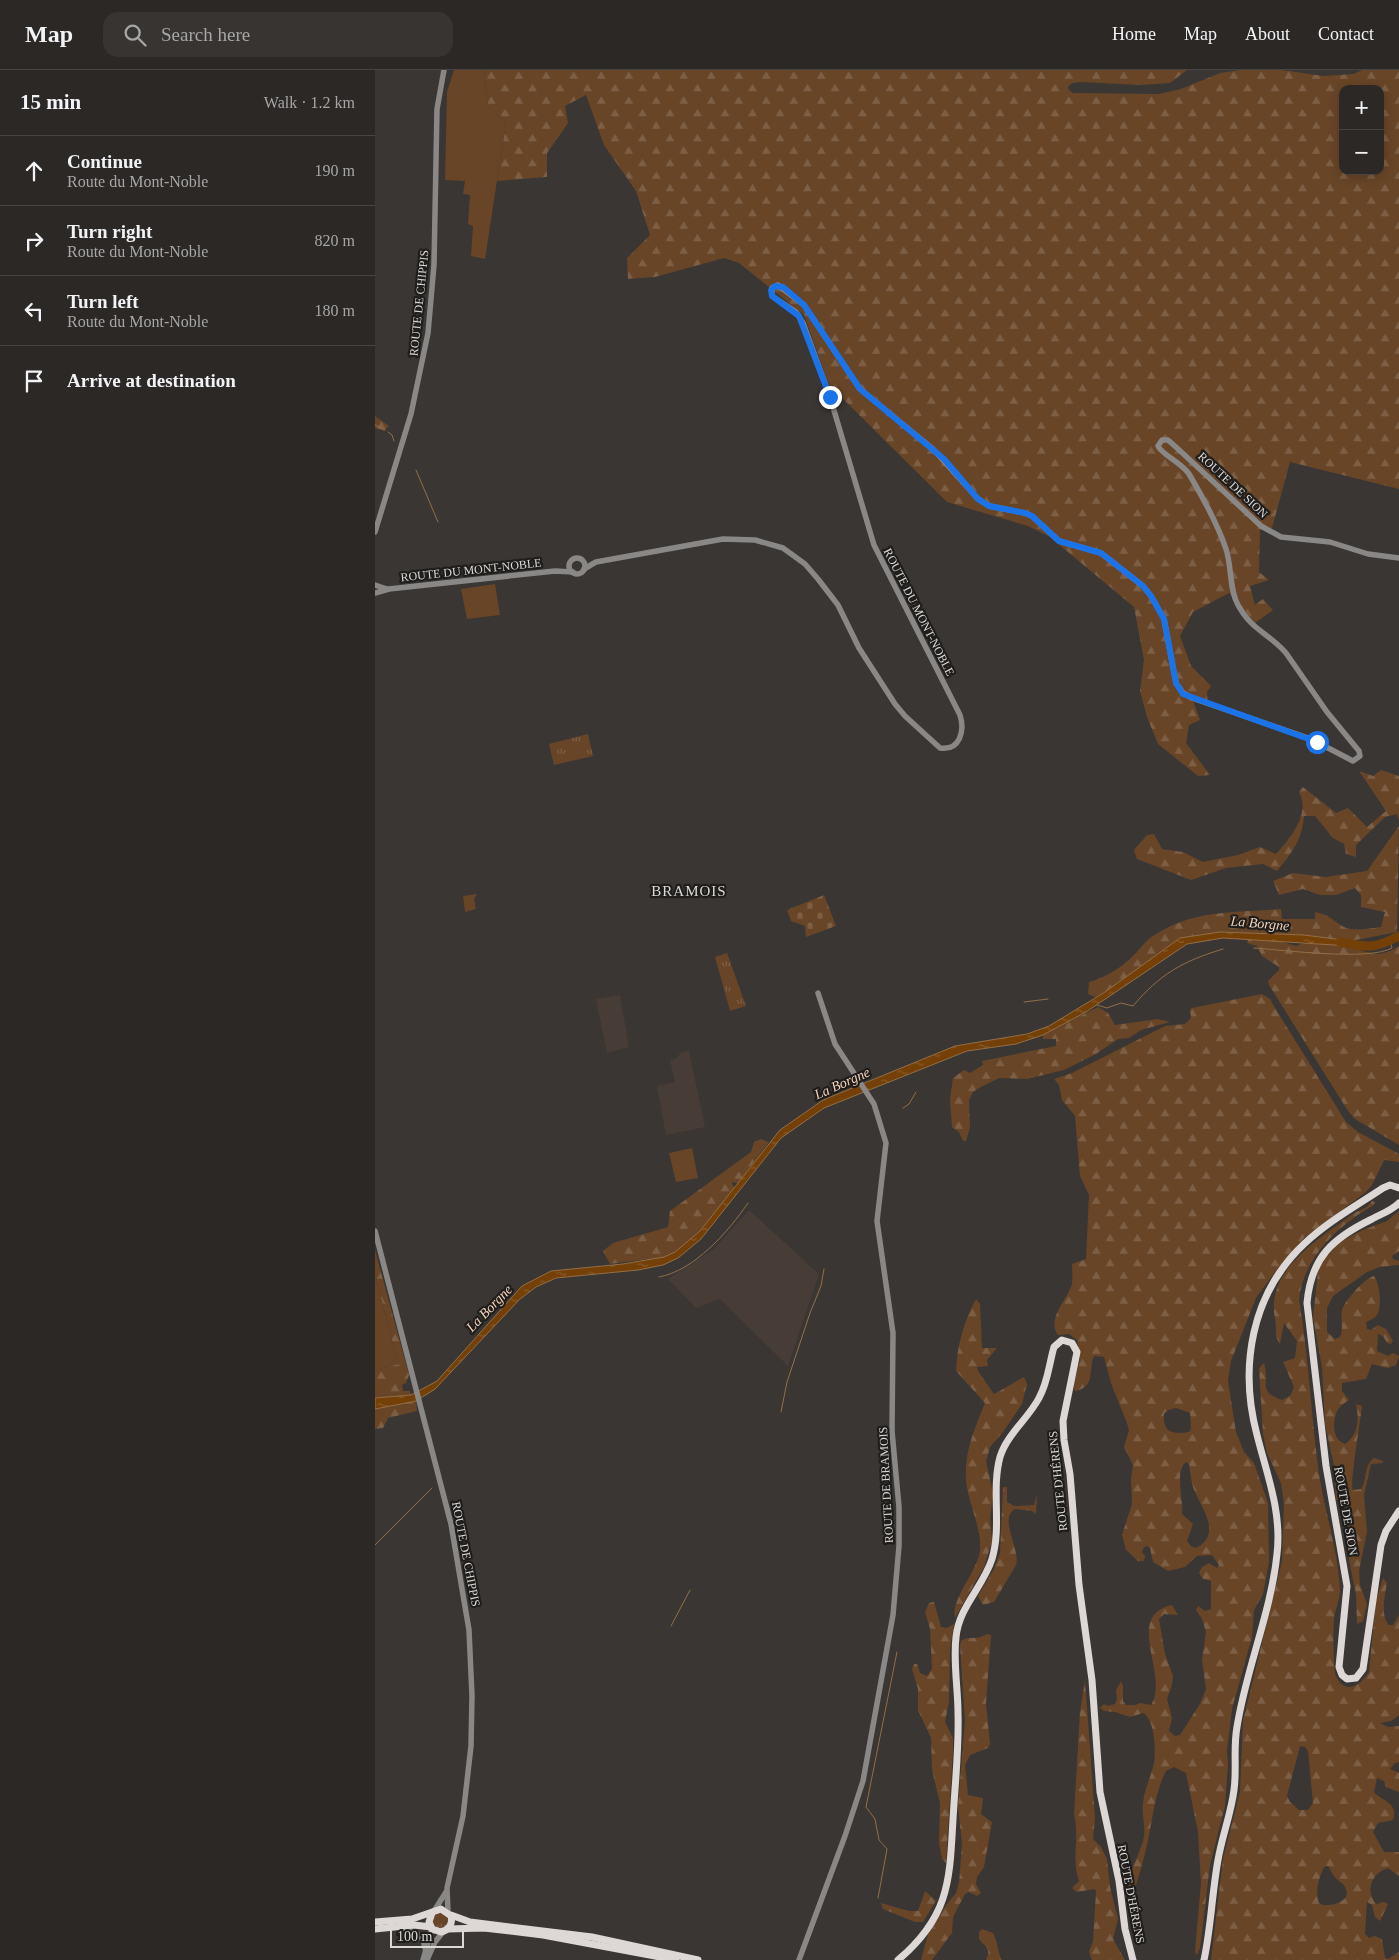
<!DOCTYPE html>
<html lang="en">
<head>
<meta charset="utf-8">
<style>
  body { margin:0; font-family:Georgia,serif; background:#383432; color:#f1f3f6 }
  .controls { position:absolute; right:15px; top:15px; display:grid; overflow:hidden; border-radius:10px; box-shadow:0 2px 12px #0003 }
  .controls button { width:45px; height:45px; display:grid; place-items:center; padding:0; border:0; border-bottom:1px solid #484443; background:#2c2826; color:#f1f3f6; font:25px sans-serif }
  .scale { position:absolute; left:15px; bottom:12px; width:74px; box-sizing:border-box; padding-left:5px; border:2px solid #dbd9d6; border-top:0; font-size:14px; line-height:18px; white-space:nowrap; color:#dbd9d6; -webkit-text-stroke:4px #201e1c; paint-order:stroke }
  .stop { position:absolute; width:15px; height:15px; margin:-11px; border:4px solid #1a73e8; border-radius:50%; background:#fff }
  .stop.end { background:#1a73e8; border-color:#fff; box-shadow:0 1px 5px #0008 }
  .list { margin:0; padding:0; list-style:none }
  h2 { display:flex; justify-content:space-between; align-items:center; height:65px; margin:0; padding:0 20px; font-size:21px }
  h2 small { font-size:16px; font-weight:400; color:#a6a6a7 }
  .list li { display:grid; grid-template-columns:32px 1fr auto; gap:15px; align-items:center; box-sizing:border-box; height:70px; padding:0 20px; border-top:1px solid #484443 }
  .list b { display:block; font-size:19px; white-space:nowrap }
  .list p { margin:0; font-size:16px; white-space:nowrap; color:#a6a6a7 }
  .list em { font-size:16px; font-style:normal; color:#a6a6a7 }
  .icon { flex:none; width:28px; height:28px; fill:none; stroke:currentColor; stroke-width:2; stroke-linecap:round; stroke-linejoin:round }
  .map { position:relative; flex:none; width:1024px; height:1890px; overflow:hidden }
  header { display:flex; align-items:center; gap:30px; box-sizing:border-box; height:70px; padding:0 25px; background:#2c2826; border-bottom:1px solid #484443 }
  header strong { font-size:24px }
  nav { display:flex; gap:28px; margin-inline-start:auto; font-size:18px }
  .search { width:350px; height:45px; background:#383432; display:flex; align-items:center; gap:12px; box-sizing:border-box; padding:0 18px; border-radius:15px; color:#a6a6a7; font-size:19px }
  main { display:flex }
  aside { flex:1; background:#2c2826 }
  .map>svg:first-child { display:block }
</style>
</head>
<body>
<header>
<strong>Map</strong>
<div class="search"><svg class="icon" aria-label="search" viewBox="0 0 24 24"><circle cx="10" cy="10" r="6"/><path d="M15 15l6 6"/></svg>Search here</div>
<nav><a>Home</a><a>Map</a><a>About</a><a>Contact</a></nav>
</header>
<main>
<aside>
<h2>15 min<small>Walk · 1.2 km</small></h2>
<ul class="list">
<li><svg class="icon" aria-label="ahead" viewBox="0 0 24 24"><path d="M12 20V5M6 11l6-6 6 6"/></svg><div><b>Continue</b><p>Route du Mont-Noble</p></div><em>190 m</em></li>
<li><svg class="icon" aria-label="right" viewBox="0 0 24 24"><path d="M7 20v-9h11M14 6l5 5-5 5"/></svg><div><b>Turn right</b><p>Route du Mont-Noble</p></div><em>820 m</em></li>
<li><svg class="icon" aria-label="left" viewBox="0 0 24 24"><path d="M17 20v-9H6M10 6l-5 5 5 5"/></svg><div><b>Turn left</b><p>Route du Mont-Noble</p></div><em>180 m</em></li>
<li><svg class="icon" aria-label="arrive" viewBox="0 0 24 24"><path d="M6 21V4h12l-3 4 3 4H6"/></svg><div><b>Arrive at destination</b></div></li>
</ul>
</aside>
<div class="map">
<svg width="1024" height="1890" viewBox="0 0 1024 1890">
  <defs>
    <pattern id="grass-tufts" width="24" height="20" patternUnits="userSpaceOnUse" patternTransform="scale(1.25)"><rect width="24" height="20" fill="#684527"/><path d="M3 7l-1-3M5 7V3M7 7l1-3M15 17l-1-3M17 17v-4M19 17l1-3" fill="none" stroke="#7d5f46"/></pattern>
    <pattern id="forest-firs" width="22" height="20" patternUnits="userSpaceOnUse" patternTransform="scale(1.25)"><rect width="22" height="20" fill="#684527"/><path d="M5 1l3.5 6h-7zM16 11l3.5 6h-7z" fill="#7d5f46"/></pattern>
    <pattern id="cemetery-stones" width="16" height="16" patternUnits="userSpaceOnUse" patternTransform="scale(1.25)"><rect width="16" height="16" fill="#684527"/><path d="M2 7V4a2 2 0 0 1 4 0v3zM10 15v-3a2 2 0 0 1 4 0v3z" fill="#7d5f46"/></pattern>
    <pattern id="water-ripples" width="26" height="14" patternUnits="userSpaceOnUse" patternTransform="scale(1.25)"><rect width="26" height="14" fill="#744008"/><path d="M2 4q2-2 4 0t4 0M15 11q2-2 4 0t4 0" fill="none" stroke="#875b2b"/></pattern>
  </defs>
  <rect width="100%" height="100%" fill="#3a3633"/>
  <g fill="#473d36">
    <polygon points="245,925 254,977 232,983 221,929"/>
    <polygon points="314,981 330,1057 291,1065 282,1016 300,1012 295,990 302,988 306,982"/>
    <polygon points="374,1140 444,1204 413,1296 345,1229 321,1238 293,1209 339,1179"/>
  </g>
  <g fill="url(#grass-tufts)">
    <polygon points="213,664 218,686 179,695 174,674"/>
    <polygon points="352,883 371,936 355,941 340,887"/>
    <circle cx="65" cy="1850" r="8"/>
  </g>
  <g fill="url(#forest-firs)" fill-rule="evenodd">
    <path d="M109,0H812L795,13L765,15L706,12L697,13L693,17L694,20L698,23L784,24L806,19L845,3L865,0H907L948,6L979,4L987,0H1024V419L915,392L897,458L885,460L884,502L894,510L875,516L880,535L888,529L898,540L880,553L854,523L818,542L805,566L816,596L836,616L832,622L833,634L817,628L825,650L814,655L811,673L835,705L823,706L783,674L772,647L765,621L769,590L759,537L675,467L653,456L572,432L454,315L429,245L364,193L349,188L280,207L253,209L252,188L275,165L261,121L229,75L211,25L190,36L193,53L172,83V107L122,111L131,52L113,37ZM968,19H1005V101H968Z"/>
    <polygon points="0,346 14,356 9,361 0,358"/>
    <path d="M1006,700L1024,706V751L1022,744L1010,747L981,775V787L971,784L969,774L958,768L940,746H929C927,770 917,783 902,801L888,794L851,798L816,810L762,789L759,780L772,765L779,764L787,779L808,782L828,792L863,785L885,777L901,784C915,768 936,744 924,722L928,717L961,743L973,738L992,757L1011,741L984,701L998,706Z"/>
    <path d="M1024,756L1022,862L976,871L929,865L845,862L805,869L730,922L720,927L713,924L714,912C731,907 746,898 759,885C765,879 770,871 778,866C818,839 859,843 906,839L907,849H940V842C953,844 959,851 969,857C979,862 995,858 1006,857L1010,842L986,837V825L980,818L961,825H945L928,819L904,825L898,811L918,803L951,807L992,801Z"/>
    <path d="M874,868L897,869L921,876C934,870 953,871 967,875C990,879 1000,892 1024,876V1075L980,1049L973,1041L894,915L893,911L904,900V897L887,886L882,876L872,873Z"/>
    <path d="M887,924L895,929L900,938L971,1052L983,1062L1024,1084V1092L1009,1090L997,1115L991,1122L929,1168L897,1206L881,1228L856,1291L853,1311L861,1362L869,1382L879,1393L893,1433L894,1492L888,1524L879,1540L877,1567L857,1639L852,1681L853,1694L850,1736L835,1795L825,1878L822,1885L820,1882L826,1813L823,1762L811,1703L799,1697L791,1701C781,1721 779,1739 775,1760C771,1783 764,1806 757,1828L754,1829C751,1802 761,1795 768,1771C772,1757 766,1746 768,1733C769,1720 776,1707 779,1693C781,1681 780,1649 768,1643L755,1647L740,1642L729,1641L725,1638L729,1634L733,1636L740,1634L742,1629L741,1620L746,1611L748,1616V1631L751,1635H760L765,1633L776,1635C795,1605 748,1546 797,1535L803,1545L789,1544L784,1549L790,1584L798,1606L797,1615L792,1629L797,1648L794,1661L800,1666L805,1665L825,1634L831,1619L827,1590L831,1562L827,1549L821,1540L823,1536L830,1541L836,1539V1511L828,1509L824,1503L827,1497L834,1493L842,1498L844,1495L837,1485L822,1486L810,1497L793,1501L778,1492L775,1478L772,1476L769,1477L767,1482L770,1486L769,1491H763L751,1480L747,1465L757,1434L756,1409L758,1395L749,1377L754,1360L752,1353L736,1313L729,1287L720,1286L718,1288C714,1300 720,1318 700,1321L698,1317L705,1289L702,1270L694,1264L683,1265C671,1249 693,1229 697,1214C698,1207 697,1200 697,1194L711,1189L714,1125L705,1106L700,1046L687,1030L684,1015L679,1009L697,1003L790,956L810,954L816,948L815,940L817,938ZM801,1338L815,1343L816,1359L814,1362C798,1365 787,1362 789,1344L793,1340ZM811,1392L814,1394C815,1401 816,1410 818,1417C825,1437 849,1463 821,1478L816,1476L812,1471L818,1454L807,1444C809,1430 799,1401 811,1392Z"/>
    <polygon points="723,937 733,943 740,955 783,949 795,952 766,960 754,968 743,969 721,984 689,1000 652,1009 624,1008 604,1018 598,1022 594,1030 595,1057 591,1071 588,1071 584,1062 577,1057 575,1029 578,1008 589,1000 595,1003 608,995 607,991 681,976 681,969 668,969 668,965"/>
    <polygon points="386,1069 394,1072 363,1113 357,1112 359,1118 325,1161 300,1182 289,1187 235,1194 228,1181 238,1173 293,1157 295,1141 376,1082 379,1072"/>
    <path d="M997,1131L1000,1132L999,1135C991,1140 983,1144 976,1150C950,1169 927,1197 924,1230C934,1288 936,1346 944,1404C950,1443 963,1480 965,1520C965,1531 960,1539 959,1549C958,1558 958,1599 961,1606C970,1626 986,1615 994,1602L1001,1531L1008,1508L1012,1513C1010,1526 1005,1545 1014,1555H1018L1024,1545V1645L1016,1651L1005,1653L1013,1657L1024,1656V1692L1020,1693L1015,1699L1024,1703V1722L1011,1717L1009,1711L1002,1708L999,1722C1007,1731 1024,1733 1018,1750L1003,1753L998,1762L1009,1782H1024V1806L1013,1798C998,1802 989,1820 1001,1834L1009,1832L1013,1834L1005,1851L1000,1847L997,1835L992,1832L990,1864L994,1868L1000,1866L1007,1869L1010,1888L1013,1889L1024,1882V1890H836L848,1789L865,1722L868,1651L907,1491L909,1434L906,1413L892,1383L888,1364L884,1298L889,1293C895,1313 882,1322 907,1330L915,1326L919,1317L908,1292L920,1288L922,1271L909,1253L905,1274C899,1267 902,1258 900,1249C890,1200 944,1169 978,1144C984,1140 993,1138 997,1131ZM925,1676L930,1677L933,1681L938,1733L933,1740H924L915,1732L912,1726ZM953,1796C956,1799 956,1803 959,1806C962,1810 967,1812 970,1817C978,1831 958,1836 948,1835L944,1833C940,1820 944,1808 949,1797Z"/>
    <path d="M1024,1141V1181L1017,1186L1018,1189L1024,1191V1195L1005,1197L992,1202L958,1226L952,1238V1262L960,1269L965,1267C969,1259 965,1249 967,1240C970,1230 990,1208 999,1206C1005,1213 1007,1238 1002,1245C999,1249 995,1250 991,1252L992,1259L996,1260L1003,1255L1011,1259L1018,1271L1016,1274L1012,1273L1008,1266L1003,1264L1002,1281L1013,1286L1018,1283L1024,1286L1021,1295L1013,1298L997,1294L991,1309L967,1313V1321L974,1330C970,1333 966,1335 964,1338C957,1348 956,1370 970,1374C984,1364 984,1348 981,1334L987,1336C986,1348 974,1416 978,1420L986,1419C993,1409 988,1396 999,1388L1008,1391L1007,1393L996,1394L989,1425L992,1462L984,1501L985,1515L992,1534L988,1551L982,1554L981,1524L973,1485L972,1442L971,1436L961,1429L959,1396L950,1354L947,1297L938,1248L943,1201L945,1194L965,1172L988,1160L1012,1151Z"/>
    <polygon points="0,1180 34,1305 31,1313 27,1315 28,1321 35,1321 36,1325 0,1328 0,1300 23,1294 0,1205"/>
    <path d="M601,1229L605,1234L607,1278H622L612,1290L613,1296L602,1297L603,1301L619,1324L649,1307L652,1314L647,1334L628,1362L615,1377L611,1391L618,1423L615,1448L617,1471L609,1497L580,1548C575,1530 602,1502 605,1481C607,1458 593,1433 591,1410C589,1381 600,1358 610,1333L581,1301C582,1276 589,1251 601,1229Z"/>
    <polygon points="41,1331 42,1341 13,1348 8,1358 0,1359 0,1339"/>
    <path d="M628,1417H632V1432L639,1436L659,1435L662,1424L661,1444L657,1441L640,1439C623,1448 646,1480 641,1495L619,1532L608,1535L603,1526L619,1499L625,1483Z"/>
    <polygon points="559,1532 566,1557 572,1558 579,1554 575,1579 574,1632 570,1652 578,1668 578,1680 571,1793 567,1789 564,1772 565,1733 557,1700 556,1668 543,1640 543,1619 537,1599 539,1594 542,1594 545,1603 552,1606 557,1599 555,1559 550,1542 554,1533"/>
    <path d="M612,1564L616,1565L611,1633L615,1674L613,1678L595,1685L590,1695L593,1725L608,1728L606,1744L617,1752L609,1797L602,1807L601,1814L606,1823L602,1826L594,1822L590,1824L578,1847L577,1863L557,1890H546L553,1864L572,1834L581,1823L584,1813L587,1774L583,1736L590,1650L585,1576L586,1571C595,1565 600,1571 612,1564Z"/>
    <path d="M710,1610L720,1748L718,1769L726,1777L732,1789L735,1817L743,1849L738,1869L750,1890H699H717L714,1882L718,1871L721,1822L720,1819L702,1822L697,1818L704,1811C696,1789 705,1766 699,1745L705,1642Z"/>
    <polygon points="550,1821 561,1831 548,1852 540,1852 508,1839 506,1833 534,1841 543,1841"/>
    <path d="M607,1859L618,1863C623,1872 622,1881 627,1890H611C617,1878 610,1877 604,1869V1862Z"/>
  </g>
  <polygon fill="url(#cemetery-stones)" points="449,825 461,856 431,867 430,856 416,851 412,840"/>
  <g fill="#684527">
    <polygon points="79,0 109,0 113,37 131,52 110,189 96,186 98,156 93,154 95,125 88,124 90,111 70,110 72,22"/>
    <polygon points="120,514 125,545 92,549 86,519"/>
    <polygon points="102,824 99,829 101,839 90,842 88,826"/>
    <polygon points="317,1078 323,1108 301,1112 294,1083"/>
    <polygon points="0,1205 23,1294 0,1300"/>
  </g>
  <polygon fill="url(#water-ripples)" stroke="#936e46" points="845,862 929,865 976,871 975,876 848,868 812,874 711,942 668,965 641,974 592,981 449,1038 406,1068 326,1169 303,1188 288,1195 263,1200 181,1208 161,1217 145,1229 60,1319 41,1331 0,1339 0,1328 36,1325 62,1311 147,1216 176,1201 248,1194 289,1187 300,1182 325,1161 405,1060 448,1030 580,976 652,964 674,956 730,922 805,868"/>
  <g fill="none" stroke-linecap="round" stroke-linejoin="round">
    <g stroke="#936e46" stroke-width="1">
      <polyline points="0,355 10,360"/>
      <polyline points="13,362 17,365 19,371"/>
      <polyline points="41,400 63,452"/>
      <path d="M879,878C908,880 994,891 1017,878L1015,871"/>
      <polyline points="649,932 673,929"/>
      <path d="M722,935L732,938L746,933L758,936C785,904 808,891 848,879"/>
      <polyline points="528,1038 534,1034 541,1022"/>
      <path d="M284,1207C319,1201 354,1161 373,1133"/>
      <polyline points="406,1342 412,1312 435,1243 446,1216 449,1199"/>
      <polyline points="0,1475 57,1418"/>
      <polyline points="296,1556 315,1520"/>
      <polyline points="503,1828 512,1779 504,1770 500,1749 491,1737 522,1582"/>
    </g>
    <path stroke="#744008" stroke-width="9" d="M965,872C993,877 997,880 1024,866"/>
    <g stroke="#8a8886" stroke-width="5.5">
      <polyline points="0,462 36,344 53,263 59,195 62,39 69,0"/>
      <circle cx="202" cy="496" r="8"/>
      <path d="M209,499L221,492L348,469L380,470L408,478L430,494L443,509L463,535L484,578L520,634L530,646L565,678C585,681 590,661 585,645L499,475L455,327L428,253L421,242L397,226V218L403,215L429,235L485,319L558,379L603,429L614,436L650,443L657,446L684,471L726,483L768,516L776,526L789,549L801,613L808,623L817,628L936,669L978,691L985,686L984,681L952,642L911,583C894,563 877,561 863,535C854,519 857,497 851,479C843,455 827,426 814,404C806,392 787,385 783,376L787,370H793L802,378L886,456L906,467L955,472L993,484L1024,488"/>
      <polyline points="0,515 12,519"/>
      <polyline points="0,523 14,519 180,501 198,502"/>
      <polyline points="0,1161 76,1454 94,1560 97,1626 96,1676 88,1746 72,1818 73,1842"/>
      <polyline points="59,1841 71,1822"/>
      <path d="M25,1858C42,1861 49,1865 51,1883"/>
      <polyline points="48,1890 57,1859"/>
      <polyline points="52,1890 60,1872 68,1862"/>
      <polyline points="424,1890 470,1766 488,1711 518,1545 524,1476 524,1437 517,1361 518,1263 502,1151 511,1073 499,1034 460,974 443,923"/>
    </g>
    <g stroke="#ddd8d5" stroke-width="7">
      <path d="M1024,1133C1016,1141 1006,1144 997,1149C958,1168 936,1187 932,1233L951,1396L972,1516L964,1597L967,1605L972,1609L981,1608L988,1599L1006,1475L1011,1461L1024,1441"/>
      <polyline points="76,1845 95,1852 217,1867 323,1890"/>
      <path d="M0,1852L37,1849L66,1839L76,1846C78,1854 74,1860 66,1862L57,1859L54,1852L57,1843"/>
      <polyline points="0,1859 39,1855 56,1857"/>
      <polyline points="73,1859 109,1858 168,1865 301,1890"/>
      <path d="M523,1890C580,1842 574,1802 579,1734C581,1703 584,1674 583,1643C583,1618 578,1592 581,1567C584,1537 608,1517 617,1489C627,1456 616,1420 625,1387C632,1364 653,1349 664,1328C673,1312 674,1294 679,1277L687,1270L697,1273L702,1282L688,1351L689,1370L695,1404L704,1515L717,1610L725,1722L744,1811L750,1859L758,1890"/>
      <path d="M829,1890C836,1857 837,1823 843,1790C847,1766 856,1744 859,1720C862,1699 858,1678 862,1657C871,1599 896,1543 902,1484C907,1442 892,1405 882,1365C864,1297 876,1224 929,1174C952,1152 981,1136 1008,1118L1015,1115L1024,1118"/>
    </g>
  </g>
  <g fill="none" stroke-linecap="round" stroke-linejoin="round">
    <polyline stroke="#1a73e8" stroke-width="6" points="455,327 424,246 397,226 396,220 400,216 408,217 429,235 485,319 569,389 603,429 614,436 650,443 657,446 684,471 726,483 768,516 776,526 789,549 801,613 808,624 942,672"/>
  </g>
  <g text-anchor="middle" stroke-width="4.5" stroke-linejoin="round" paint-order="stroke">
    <g font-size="12" fill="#dbd9d6" stroke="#201e1c">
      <text transform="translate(44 233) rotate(-84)" y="4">ROUTE DE CHIPPIS</text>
      <text transform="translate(858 415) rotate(43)" y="4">ROUTE DE SION</text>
      <text transform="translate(96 500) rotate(-6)" y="4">ROUTE DU MONT-NOBLE</text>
      <text transform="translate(544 542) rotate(63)" y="4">ROUTE DU MONT-NOBLE</text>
      <text transform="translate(683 1411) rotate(-96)" y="4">ROUTE D'HÉRENS</text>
      <text transform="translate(511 1415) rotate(-93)" y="4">ROUTE DE BRAMOIS</text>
      <text transform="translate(971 1441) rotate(80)" y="4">ROUTE DE SION</text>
      <text transform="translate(91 1484) rotate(79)" y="4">ROUTE DE CHIPPIS</text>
      <text transform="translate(756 1824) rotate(79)" y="4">ROUTE D'HÉRENS</text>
    </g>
    <g font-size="14" font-style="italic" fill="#f4d3b9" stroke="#201e1c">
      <text transform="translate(885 853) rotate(5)" y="5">La Borgne</text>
      <text transform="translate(467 1013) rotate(-24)" y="5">La Borgne</text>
      <text transform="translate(114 1238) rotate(-46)" y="5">La Borgne</text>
    </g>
    <g font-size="15" letter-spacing="1" fill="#dbd9d6" stroke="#201e1c">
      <text x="314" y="826">BRAMOIS</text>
    </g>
  </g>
</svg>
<div class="controls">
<button>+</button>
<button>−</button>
</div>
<div class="scale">100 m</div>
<div class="stop" style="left:942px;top:672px"></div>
<div class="stop end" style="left:455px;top:327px"></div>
</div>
</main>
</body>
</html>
